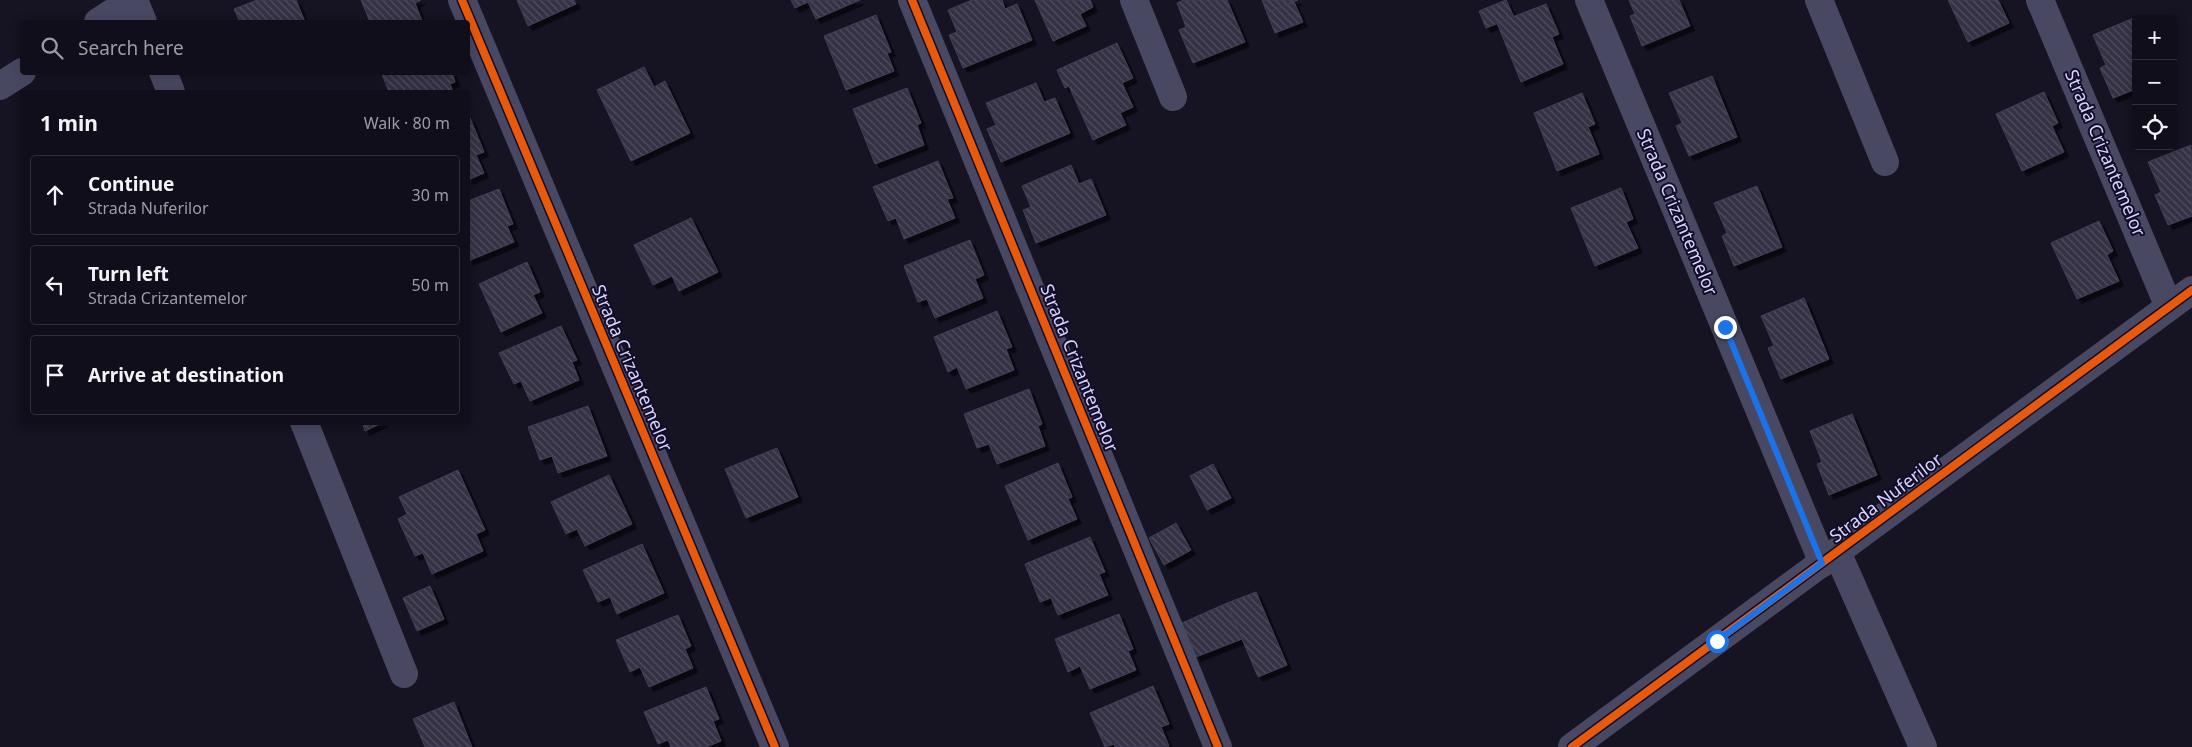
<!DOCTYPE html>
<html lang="en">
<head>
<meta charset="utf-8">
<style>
  body { margin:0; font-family:"Noto Sans",sans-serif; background:#1e1c27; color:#f1f3f6 }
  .controls { position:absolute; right:15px; top:15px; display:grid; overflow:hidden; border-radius:5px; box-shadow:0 2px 12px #0003 }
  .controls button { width:45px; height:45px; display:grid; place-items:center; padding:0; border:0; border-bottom:1px solid #302e39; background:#100e1a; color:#f1f3f6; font:25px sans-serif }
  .stop { position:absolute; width:15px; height:15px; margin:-11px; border:4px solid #1a73e8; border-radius:50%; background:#fff }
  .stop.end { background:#1a73e8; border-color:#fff; box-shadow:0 1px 5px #0008 }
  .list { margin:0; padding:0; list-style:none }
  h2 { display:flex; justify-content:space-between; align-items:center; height:65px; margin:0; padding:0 20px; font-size:21px }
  h2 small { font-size:16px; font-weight:400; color:#9c9ca2 }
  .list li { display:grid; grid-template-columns:32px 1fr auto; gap:15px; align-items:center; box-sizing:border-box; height:80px; margin:0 10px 10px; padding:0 10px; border:1px solid #302e39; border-radius:5px }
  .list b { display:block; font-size:19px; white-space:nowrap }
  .list p { margin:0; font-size:16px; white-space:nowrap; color:#9c9ca2 }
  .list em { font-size:16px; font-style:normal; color:#9c9ca2 }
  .icon { flex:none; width:28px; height:28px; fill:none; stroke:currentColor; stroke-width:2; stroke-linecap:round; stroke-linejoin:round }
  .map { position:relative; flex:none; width:2192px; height:747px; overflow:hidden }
  .search { position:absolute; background:#100e1a; box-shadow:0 2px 12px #0003; left:20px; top:20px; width:450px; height:55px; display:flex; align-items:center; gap:12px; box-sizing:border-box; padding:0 18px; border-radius:5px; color:#9c9ca2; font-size:19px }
  .panel { position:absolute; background:#100e1a; box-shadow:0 2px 12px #0003; left:20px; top:90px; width:450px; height:335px; border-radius:5px }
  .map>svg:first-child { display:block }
</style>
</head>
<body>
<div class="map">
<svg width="2192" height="747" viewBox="0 0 2192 747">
  <defs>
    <pattern id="building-back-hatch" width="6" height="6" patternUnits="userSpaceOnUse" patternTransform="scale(1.25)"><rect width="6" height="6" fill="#343144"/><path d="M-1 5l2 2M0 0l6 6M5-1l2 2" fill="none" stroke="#514e60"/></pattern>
    <filter id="shadow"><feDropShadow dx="4.5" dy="4.5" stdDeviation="0" flood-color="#0009"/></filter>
  </defs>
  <rect width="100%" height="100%" fill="#161322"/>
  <g fill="url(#building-back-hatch)" stroke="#423e56" filter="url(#shadow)">
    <polygon points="257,0 296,0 305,22 240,22 234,9"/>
    <polygon points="361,0 421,0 415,3 422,21 370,22"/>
    <polygon points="517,0 574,0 576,4 528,26"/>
    <polygon points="791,0 860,0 816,19 808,2 795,8"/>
    <polygon points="972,0 1002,0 1005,9 1017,4 1032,40 963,68 949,35 957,32 948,10"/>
    <polygon points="1035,0 1090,0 1093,7 1080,14 1086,26 1053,41"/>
    <polygon points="1184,0 1227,0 1245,42 1193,63 1179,30 1186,27 1177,3"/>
    <polygon points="1262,0 1298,0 1267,13"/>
    <polygon points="1506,0 1514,17 1486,28 1479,11"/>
    <polygon points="1629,0 1679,0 1690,26 1642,46 1630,16 1635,14"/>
    <polygon points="1948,0 1998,0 2009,23 1968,42"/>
    <polygon points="1294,2 1303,22 1275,33 1267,13"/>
    <polygon points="1546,4 1559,34 1552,37 1563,64 1521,82 1497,23"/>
    <polygon points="876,15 891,52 887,53 894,71 846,90 824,36"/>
    <polygon points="2136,17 2136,89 2113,98 2100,68 2106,65 2093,35"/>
    <polygon points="1117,43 1133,78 1122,83 1133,107 1120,113 1126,125 1093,140 1069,86 1065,88 1057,70"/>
    <polygon points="644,67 654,87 665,81 690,133 631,161 597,90"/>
    <polygon points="381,72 452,72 455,82 450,84 453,92 389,92"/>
    <polygon points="1712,76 1737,137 1689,156 1676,126 1682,123 1669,93"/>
    <polygon points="1036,83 1044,102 1055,98 1070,133 1001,162 987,129 996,125 986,103"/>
    <polygon points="907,88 921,123 917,125 924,145 875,164 853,109"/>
    <polygon points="2044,92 2058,123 2052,126 2064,152 2022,171 1996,114"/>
    <polygon points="1582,93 1595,124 1588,127 1599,154 1557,171 1534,113"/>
    <polygon points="470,118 484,152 476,155 484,173 468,180 468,119"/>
    <polygon points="2191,145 2192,216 2168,225 2155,195 2161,192 2148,162"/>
    <polygon points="938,161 953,198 947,199 955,218 904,239 896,218 888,221 873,187"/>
    <polygon points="1071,165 1079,184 1091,179 1106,215 1036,243 1023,210 1031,207 1022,186"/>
    <polygon points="1757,186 1782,247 1734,266 1722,236 1727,233 1714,203"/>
    <polygon points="1621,188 1633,219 1626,222 1638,248 1595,266 1571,208"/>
    <polygon points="499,189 513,224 507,226 514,242 468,261 468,201"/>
    <polygon points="691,218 718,272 679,291 672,276 653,285 634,245"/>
    <polygon points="2099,221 2113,251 2107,255 2119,281 2077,299 2051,243"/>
    <polygon points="970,240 984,275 975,279 983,298 935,318 927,299 918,302 904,266"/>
    <polygon points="527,262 540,292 533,295 542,313 501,332 479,284"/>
    <polygon points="1804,298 1829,359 1781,379 1768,348 1774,346 1761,316"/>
    <polygon points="997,311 1012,347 1006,349 1014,370 966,389 957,367 948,372 934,337"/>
    <polygon points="561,326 577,360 572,362 579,380 530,401 521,381 514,384 499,353"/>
    <polygon points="1029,389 1042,424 1038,426 1045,446 997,464 989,444 977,448 964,414"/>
    <polygon points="588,406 607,456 558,473 552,456 540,460 528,427"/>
    <polygon points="1852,414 1877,475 1829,495 1817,464 1822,462 1810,431"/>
    <polygon points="362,422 384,422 365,431"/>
    <polygon points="777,448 798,497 746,518 725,469"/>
    <polygon points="1058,463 1072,497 1068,499 1077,519 1028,540 1005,486"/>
    <polygon points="1213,464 1231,498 1207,510 1190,476"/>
    <polygon points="458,470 485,530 476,534 483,551 432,574 423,553 415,556 398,519 407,514 399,497"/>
    <polygon points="609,475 632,524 585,546 577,529 566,534 551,502"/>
    <polygon points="1176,523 1191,550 1164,565 1149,538"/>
    <polygon points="1090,537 1105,572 1099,574 1108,595 1058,615 1051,598 1040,602 1025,564"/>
    <polygon points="642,544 664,593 617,614 610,597 598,602 583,570"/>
    <polygon points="430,586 444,619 417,631 403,598"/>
    <polygon points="1256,592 1287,665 1258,677 1227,603"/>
    <polygon points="1227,603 1242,639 1196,657 1182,623"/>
    <polygon points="1119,614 1133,649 1128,651 1136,670 1090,689 1080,666 1068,672 1055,639"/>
    <polygon points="678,615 691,646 685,649 693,668 649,687 640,667 630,672 616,640"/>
    <polygon points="1153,686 1169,724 1161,727 1169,746 1115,747 1114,744 1105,747 1090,713"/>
    <polygon points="706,687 719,719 713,721 721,741 706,747 671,747 668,740 658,744 644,712"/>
    <polygon points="454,702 472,747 425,747 413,719"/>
  </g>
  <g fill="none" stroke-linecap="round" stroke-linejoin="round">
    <g stroke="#494863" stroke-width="28">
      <polyline points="134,0 143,22"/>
      <polyline points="462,0 775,747"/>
      <polyline points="912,0 1218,747"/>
      <polyline points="1134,0 1173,97"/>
      <polyline points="1589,0 1823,563"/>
      <polyline points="1819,0 1885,162"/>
      <polyline points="2040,0 2169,307"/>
      <polyline points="98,22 132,0"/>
      <polyline points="163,72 171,92"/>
      <polyline points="0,86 22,72"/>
      <polyline points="304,422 404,674"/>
      <polyline points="1837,552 1923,747"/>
      <polyline points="1572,747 2192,290"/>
    </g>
    <g stroke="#120d28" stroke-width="11">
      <g id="cycleway">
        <polyline points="462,0 775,747"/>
        <polyline points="912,0 1218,747"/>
        <polyline points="1572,747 2192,290"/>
      </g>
    </g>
    <use href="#cycleway" stroke="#e8590c" stroke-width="8"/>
  </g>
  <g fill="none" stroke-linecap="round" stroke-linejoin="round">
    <polyline stroke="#1a73e8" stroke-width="6" points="1717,641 1822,563 1725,327"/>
  </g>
  <g text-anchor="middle" stroke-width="4" stroke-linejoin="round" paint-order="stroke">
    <g font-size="18" fill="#d9d4ff" stroke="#120d28">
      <text transform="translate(2105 153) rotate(67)" y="6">Strada Crizantemelor</text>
      <text transform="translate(1677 212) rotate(67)" y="6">Strada Crizantemelor</text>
      <text transform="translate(632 368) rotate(67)" y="6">Strada Crizantemelor</text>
      <text transform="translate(1079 368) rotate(68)" y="6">Strada Crizantemelor</text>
      <text transform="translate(1886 498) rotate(-37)" y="6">Strada Nuferilor</text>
    </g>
  </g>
</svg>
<div class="controls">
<button>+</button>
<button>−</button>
<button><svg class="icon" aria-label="locate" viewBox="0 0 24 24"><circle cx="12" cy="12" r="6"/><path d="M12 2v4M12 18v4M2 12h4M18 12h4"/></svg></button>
</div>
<div class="stop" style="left:1717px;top:641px"></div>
<div class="stop end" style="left:1725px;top:327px"></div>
<div class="search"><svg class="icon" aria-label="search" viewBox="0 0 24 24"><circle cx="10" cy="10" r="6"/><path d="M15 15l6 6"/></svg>Search here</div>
<section class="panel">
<h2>1 min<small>Walk · 80 m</small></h2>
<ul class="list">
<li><svg class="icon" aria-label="ahead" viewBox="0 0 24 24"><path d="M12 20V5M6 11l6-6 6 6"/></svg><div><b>Continue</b><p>Strada Nuferilor</p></div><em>30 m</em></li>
<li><svg class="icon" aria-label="left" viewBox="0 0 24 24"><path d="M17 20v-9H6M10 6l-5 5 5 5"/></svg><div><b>Turn left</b><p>Strada Crizantemelor</p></div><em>50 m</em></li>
<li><svg class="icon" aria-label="arrive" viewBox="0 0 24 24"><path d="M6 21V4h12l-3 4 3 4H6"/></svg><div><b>Arrive at destination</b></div></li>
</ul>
</section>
</div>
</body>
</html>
